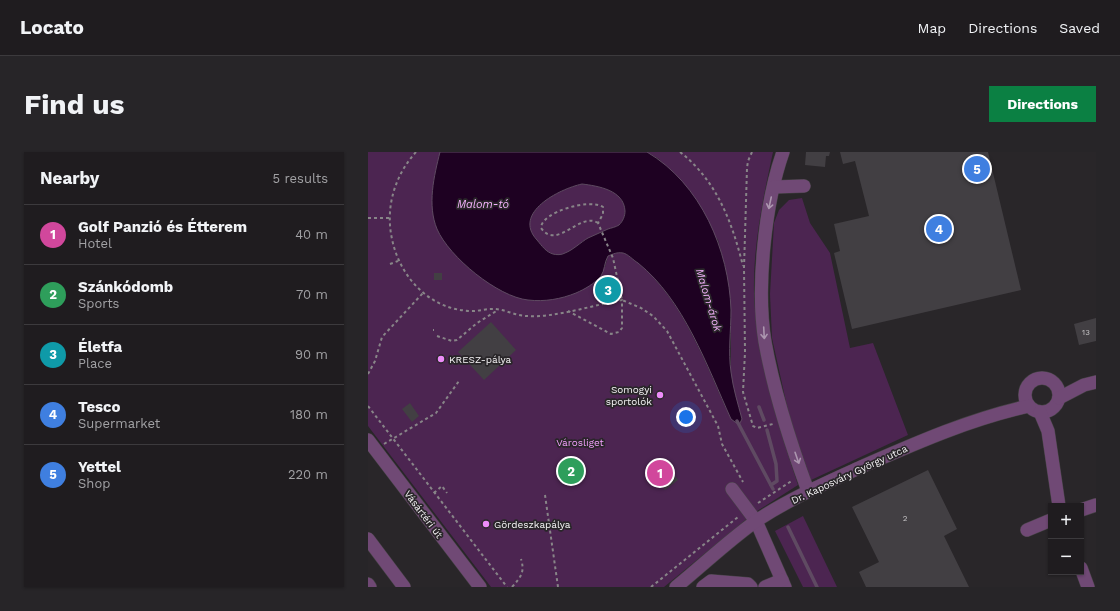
<!DOCTYPE html>
<html lang="en">
<head>
<meta charset="utf-8">
<style>
  body { margin:0; font-family:"Work Sans",sans-serif; background:#272528; color:#f1f3f6 }
  .controls { position:absolute; right:12px; bottom:12px; display:grid; overflow:hidden; border-radius:0px; box-shadow:0 1px 3px #0004 }
  .controls button { width:36px; height:36px; display:grid; place-items:center; padding:0; border:0; border-bottom:1px solid #3c3a3d; background:#1f1c1f; color:#f1f3f6; font:20px sans-serif }
  .you { position:absolute; left:318px; top:265px; width:14px; height:14px; margin:-10px; border:3px solid #fff; border-radius:50%; background:#1a73e8; box-shadow:0 0 0 6px #1a73e833 }
  .badge { display:grid; place-items:center; width:26px; height:26px; border-radius:50%; background:#0b8043; color:#fff; font-size:13px; font-weight:700 }
  .pin { position:absolute; translate:-50% -50%; border:2px solid #fff; box-shadow:0 1px 4px #0006 }
  .list { margin:0; padding:0; list-style:none }
  h2 { display:flex; justify-content:space-between; align-items:center; height:52px; margin:0; padding:0 16px; font-size:17px }
  h2 small { font-size:13px; font-weight:400; color:#a1a1a4 }
  .list li { display:grid; grid-template-columns:26px 1fr auto; gap:12px; align-items:center; box-sizing:border-box; height:60px; padding:0 16px; border-top:1px solid #3c3a3d }
  .list b { display:block; font-size:15px; white-space:nowrap }
  .list p { margin:0; font-size:13px; white-space:nowrap; color:#a1a1a4 }
  .list em { font-size:13px; font-style:normal; color:#a1a1a4 }
  .map { position:relative; flex:none; width:728px; height:435px; overflow:hidden; border-radius:0px }
  header { display:flex; align-items:center; gap:24px; box-sizing:border-box; height:56px; padding:0 20px; background:#1f1c1f; border-bottom:1px solid #3c3a3d }
  header strong { font-size:19px }
  nav { display:flex; gap:22px; margin-inline-start:auto; font-size:14px }
  .intro { display:flex; align-items:center; justify-content:space-between; box-sizing:border-box; height:96px; padding:0 24px }
  h1 { margin:0; font-size:28px }
  .button { padding:10px 18px; border-radius:0px; background:#0b8043; color:#fff; font-size:14px; font-weight:700 }
  main { display:flex; gap:24px; padding:0 24px }
  aside { flex:1; background:#1f1c1f; border-radius:0px; box-shadow:0 1px 3px #0004 }
  .map>svg:first-child { display:block }
</style>
</head>
<body>
<header>
<strong>Locato</strong>
<nav><a>Map</a><a>Directions</a><a>Saved</a></nav>
</header>
<div class="intro"><h1>Find us</h1><a class="button">Directions</a></div>
<main>
<aside>
<h2>Nearby<small>5 results</small></h2>
<ul class="list">
<li><span class="badge" style="background:#d1479c">1</span><div><b>Golf Panzió és Étterem</b><p>Hotel</p></div><em>40 m</em></li>
<li><span class="badge" style="background:#2e9e5b">2</span><div><b>Szánkódomb</b><p>Sports</p></div><em>70 m</em></li>
<li><span class="badge" style="background:#0f9aa8">3</span><div><b>Életfa</b><p>Place</p></div><em>90 m</em></li>
<li><span class="badge" style="background:#3f7fe0">4</span><div><b>Tesco</b><p>Supermarket</p></div><em>180 m</em></li>
<li><span class="badge" style="background:#3f7fe0">5</span><div><b>Yettel</b><p>Shop</p></div><em>220 m</em></li>
</ul>
</aside>
<div class="map">
<svg width="728" height="435" viewBox="0 0 728 435">
  <rect width="100%" height="100%" fill="#292629"/>
  <g fill="#4c2551">
    <path d="M0,0H72L64,41L98,114L142,143L237,115L240,104C245,102 249,100 255,101C260,102 265,108 270,111C316,149 338,214 363,267V158L358,118L350,88L291,7L279,0H405C395,47 385,93 386,141C388,207 410,271 430,333L386,361L296,435H123L0,274Z"/>
    <path d="M214,32C230,34 256,38 257,59C257,64 255,69 251,73C248,75 243,76 240,77C233,80 227,83 220,86C213,90 205,98 197,101C194,103 188,103 185,102C178,100 174,94 169,88C144,61 191,37 214,32Z"/>
    <polygon points="434,46 442,71 462,101 482,196 505,191 540,283 443,328 422,268 404,186 402,142 406,71 411,58 421,48"/>
    <polygon points="435,364 469,435 435,435 407,379"/>
  </g>
  <path fill="#1e0122" stroke="#5f4a62" fill-rule="evenodd" d="M72,0H279C333,32 361,98 363,158C363,179 360,199 363,220C365,236 370,252 374,267L371,273L363,267C339,214 316,148 270,111C265,108 260,102 255,101C249,100 245,102 240,104C236,111 237,118 233,124C226,132 217,137 208,141C193,147 177,150 160,148C130,145 81,105 69,77C59,53 66,24 72,0ZM214,32C230,34 256,38 257,59C257,64 255,69 251,73C248,75 243,76 240,77C233,80 227,83 220,86C213,90 205,98 197,101C194,103 188,103 185,102C178,100 174,94 169,88C144,61 191,37 214,32Z"/>
  <g fill="none" stroke-linecap="round" stroke-linejoin="round">
    <g stroke="#5f4a62" stroke-width="3.5">
      <polyline points="391,255 396,268"/>
      <polyline points="369,269 405,337"/>
      <polyline points="399,278 408,312 409,329 403,333"/>
      <polyline points="420,375 449,435"/>
    </g>
  </g>
  <g fill="#423f43">
    <polygon points="438,0 462,0 461,4 458,4 457,15 437,13"/>
    <polygon points="472,0 620,0 653,138 484,177 466,101 472,99 466,72 501,64 487,9 475,12"/>
    <rect x="66" y="121" width="8" height="7"/>
    <polygon points="728,166 728,189 711,193 706,172"/>
    <polygon points="123,170 148,198 116,228 90,200"/>
    <polygon points="42,251 51,264 44,270 34,257"/>
    <polygon points="294,307 310,328 297,338 290,329 285,333 278,323 283,319 281,317"/>
    <polygon points="560,318 589,377 576,384 601,435 498,435 491,420 511,410 484,355"/>
  </g>
  <g fill="none" stroke-linecap="round" stroke-linejoin="round">
    <g stroke="#464346" stroke-width="14">
      <g id="minor">
        <path d="M415,0C397,51 388,136 397,190C406,241 422,290 440,339"/>
        <polyline points="406,35 436,34"/>
        <circle cx="674" cy="243" r="17"/>
        <polyline points="691,246 716,233 728,230"/>
        <polyline points="672,260 680,279 691,354"/>
        <polyline points="0,288 112,435"/>
        <polyline points="364,337 388,369 417,435"/>
        <polyline points="713,358 728,353"/>
        <polyline points="659,378 683,368"/>
        <polyline points="0,387 36,435"/>
        <polyline points="713,416 720,435"/>
        <polyline points="0,432 2,435"/>
        <path d="M308,435C335,413 360,389 388,369C421,347 458,331 493,315C548,291 602,267 661,254"/>
        <polyline points="335,435 343,429 380,432 383,435"/>
        <polyline points="397,435 414,428"/>
      </g>
    </g>
    <g stroke="#888588" stroke-width="2" stroke-dasharray="3 3" stroke-linecap="butt">
      <path d="M48,0C27,23 17,55 24,87C32,126 63,159 105,159C111,159 117,157 123,157C135,156 147,164 159,164C187,166 225,153 254,148V176L251,180L243,182L200,159"/>
      <path d="M312,0C349,29 364,70 375,114"/>
      <polyline points="384,0 380,9 379,16 376,116 377,200 375,240 385,274 389,276 405,272"/>
      <polyline points="0,66 22,66"/>
      <path d="M230,71C212,59 189,99 173,76C173,60 222,46 235,55V62L230,71L245,106L254,148L273,156L285,164L299,179L350,274L354,292L375,330"/>
      <polyline points="22,112 30,109"/>
      <polyline points="65,178 66,178"/>
      <polyline points="69,184 84,189 89,188 109,171 130,158"/>
      <polyline points="0,222 7,209 14,185 55,141"/>
      <polyline points="0,254 139,435"/>
      <polyline points="16,292 68,261 91,229"/>
      <polyline points="66,341 74,334 79,341"/>
      <polyline points="177,343 190,435"/>
      <polyline points="390,351 425,328"/>
      <path d="M144,435C153,425 157,420 153,407"/>
      <polyline points="283,435 370,365"/>
    </g>
    <use href="#minor" stroke="#704975" stroke-width="13"/>
  </g>
  <defs><path id="oneway-shaft" d="M-6 0H5M1.5-3L5.5 0L1.5 3" fill="none" stroke-width="1.6" stroke-linecap="round" stroke-linejoin="round"/></defs>
  <g stroke="#ac96af">
    <use href="#oneway-shaft" transform="translate(402 51) rotate(102)"/>
    <use href="#oneway-shaft" transform="translate(396 181) rotate(87)"/>
    <use href="#oneway-shaft" transform="translate(429 306) rotate(71)"/>
  </g>
  <g fill="#ed8cf9" stroke="#292629" stroke-width="1.5">
    <circle cx="73" cy="207" r="4"/>
    <circle cx="292" cy="243" r="4"/>
    <circle cx="118" cy="372" r="4"/>
  </g>
  <g text-anchor="middle" stroke-width="3.5" stroke-linejoin="round" paint-order="stroke">
    <g font-size="8" fill="#c9c7c9">
      <text x="718" y="183">13</text>
      <text x="537" y="369">2</text>
    </g>
    <g font-size="10" fill="#f6f4f6" stroke="#292629" text-anchor="start">
      <text x="81" y="211">KRESZ-pálya</text>
      <text x="284" y="241" text-anchor="end">Somogyi<tspan x="284" dy="12">sportolók</tspan></text>
      <text x="126" y="376">Gördeszkapálya</text>
    </g>
    <g font-size="10" fill="#f4a0fe" stroke="#292629">
      <text x="212" y="294">Városliget</text>
    </g>
    <g font-size="10" fill="#f6f4f6" stroke="#292629">
      <text transform="translate(481 322) rotate(-25)" y="4">Dr. Kaposváry György utca</text>
      <text transform="translate(56 362) rotate(53)" y="4">Vásártéri út</text>
    </g>
    <g font-size="11" font-style="italic" fill="#f6b3fe" stroke="#292629">
      <text x="115" y="56">Malom-tó</text>
      <text transform="translate(341 148) rotate(73)" y="4">Malom-árok</text>
    </g>
  </g>
</svg>
<div class="controls">
<button>+</button>
<button>−</button>
</div>
<div class="you"></div>
<div class="pin badge" style="left:292px;top:321px;background:#d1479c">1</div>
<div class="pin badge" style="left:203px;top:319px;background:#2e9e5b">2</div>
<div class="pin badge" style="left:240px;top:138px;background:#0f9aa8">3</div>
<div class="pin badge" style="left:571px;top:77px;background:#3f7fe0">4</div>
<div class="pin badge" style="left:609px;top:17px;background:#3f7fe0">5</div>
</div>
</main>
</body>
</html>
